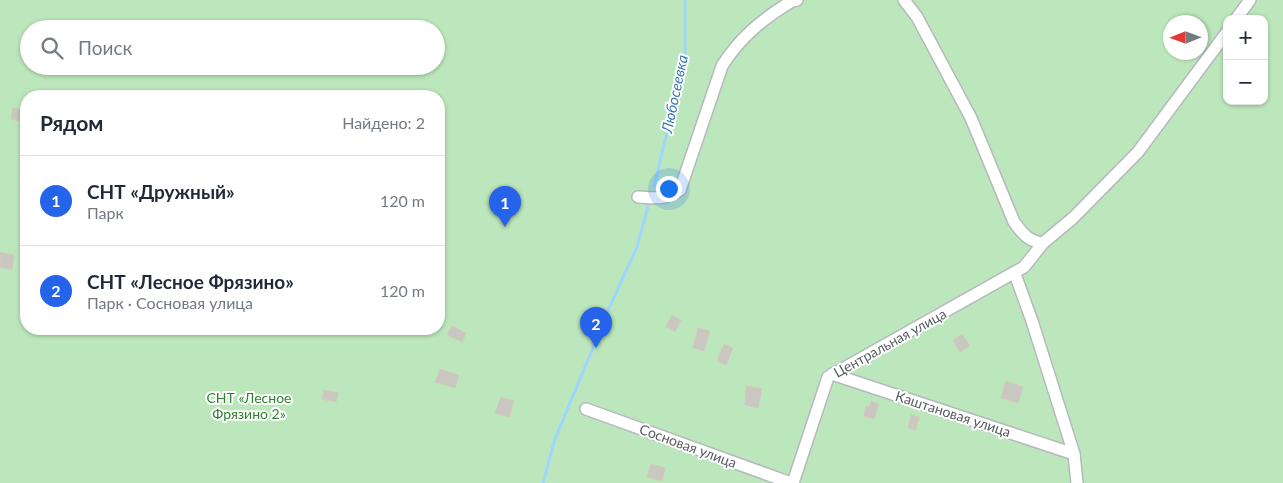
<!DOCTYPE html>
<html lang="ru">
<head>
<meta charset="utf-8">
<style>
  body { margin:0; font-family:Lato,sans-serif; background:#f6f6f7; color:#1f2937 }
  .controls { position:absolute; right:15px; top:15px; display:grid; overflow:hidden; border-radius:10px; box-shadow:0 1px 4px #0004 }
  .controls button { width:45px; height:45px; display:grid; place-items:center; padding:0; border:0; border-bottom:1px solid #e0e1e3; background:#fff; color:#1f2937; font:25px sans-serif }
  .compass { position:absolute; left:1163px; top:15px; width:45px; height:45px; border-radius:50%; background:#fff; box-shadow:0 1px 4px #0004; rotate:269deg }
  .you { position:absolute; left:668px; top:188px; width:18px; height:18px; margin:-12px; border:4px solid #fff; border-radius:50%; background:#1a73e8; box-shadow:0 0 0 8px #1a73e833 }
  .badge { display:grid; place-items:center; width:32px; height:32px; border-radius:50%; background:#2563eb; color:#fff; font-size:16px; font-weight:700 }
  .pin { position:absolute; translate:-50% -41px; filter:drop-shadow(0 1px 2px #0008) }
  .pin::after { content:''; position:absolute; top:26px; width:18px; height:15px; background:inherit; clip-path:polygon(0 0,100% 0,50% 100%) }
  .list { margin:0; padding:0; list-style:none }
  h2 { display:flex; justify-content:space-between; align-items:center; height:65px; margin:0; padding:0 20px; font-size:21px }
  h2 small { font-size:16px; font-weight:400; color:#747a83 }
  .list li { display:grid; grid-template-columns:32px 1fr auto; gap:15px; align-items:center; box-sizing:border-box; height:90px; padding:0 20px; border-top:1px solid #e0e1e3 }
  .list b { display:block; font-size:19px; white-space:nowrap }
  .list p { margin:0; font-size:16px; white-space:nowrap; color:#747a83 }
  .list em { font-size:16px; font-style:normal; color:#747a83 }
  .icon { flex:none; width:28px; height:28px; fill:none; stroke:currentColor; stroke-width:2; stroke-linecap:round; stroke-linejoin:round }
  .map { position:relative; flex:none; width:1283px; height:483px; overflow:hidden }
  .search { position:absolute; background:#fff; box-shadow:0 1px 4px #0004; left:20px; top:20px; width:425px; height:55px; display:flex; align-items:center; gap:12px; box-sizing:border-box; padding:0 18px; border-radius:28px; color:#747a83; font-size:19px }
  .panel { position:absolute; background:#fff; box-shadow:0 1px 4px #0004; left:20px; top:90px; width:425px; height:245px; border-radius:20px }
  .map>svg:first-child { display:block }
</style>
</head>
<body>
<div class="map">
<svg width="1283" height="483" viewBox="0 0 1283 483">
  <rect width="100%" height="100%" fill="#edeae0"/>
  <path fill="#bce6bb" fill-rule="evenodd" d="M0,0H1283V483H0ZM1227,19H1264V101H1227ZM1170,22H1200V52H1170ZM29,29H436V66H29ZM26,96H439V329H26Z"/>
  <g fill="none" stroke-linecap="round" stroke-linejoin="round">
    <g stroke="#9ed6ff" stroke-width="3">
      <polyline points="654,187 685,56 685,0"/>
      <polyline points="606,315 637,247 648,206"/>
      <polyline points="543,483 555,439 600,331"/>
    </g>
  </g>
  <g fill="#cac6c0" stroke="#d2cbbf">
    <polygon points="13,108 23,110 21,121 11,119"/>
    <polygon points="0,252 14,255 12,270 0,267"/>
    <polygon points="672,315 681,320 675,332 666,327"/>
    <polygon points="452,326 466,333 462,342 447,335"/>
    <polygon points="698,328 710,331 704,351 693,348"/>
    <polygon points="962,334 970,346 960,352 953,340"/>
    <polygon points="724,344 733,348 726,365 717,361"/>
    <polygon points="440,369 459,375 455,388 435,382"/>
    <polygon points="1006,381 1023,387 1018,403 1001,398"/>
    <polygon points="746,386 762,389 758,408 745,405"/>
    <polygon points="324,390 338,393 336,402 322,399"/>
    <polygon points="501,397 514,401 509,417 495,413"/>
    <polygon points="871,401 879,404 874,419 864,416 866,406 869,407"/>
    <polygon points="911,415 919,417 916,430 908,428"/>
    <polygon points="651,464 665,468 662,481 647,477"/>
  </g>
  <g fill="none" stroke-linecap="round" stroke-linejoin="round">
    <g stroke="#b6b9be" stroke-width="14">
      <g id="minor">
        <path d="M904,0L917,17L971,118L1014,222C1023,234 1028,241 1043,243"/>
        <polyline points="1236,19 1250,0"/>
        <path d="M638,197C653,198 667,200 680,190L722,66C740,37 764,18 792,1L797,0"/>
        <polyline points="1015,274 1032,321 1074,454 1077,483"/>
        <polyline points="832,374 1074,454"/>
        <polyline points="586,409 791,483"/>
        <polyline points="793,483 828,377 1024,267 1043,243 1073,218 1138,152 1227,32"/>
      </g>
    </g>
    <use href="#minor" stroke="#fff" stroke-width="11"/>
  </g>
  <g text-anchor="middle" stroke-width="4" stroke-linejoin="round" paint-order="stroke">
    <g font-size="14" fill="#595d62" stroke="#fff">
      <text transform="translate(890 343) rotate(-29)" y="5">Центральная улица</text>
      <text transform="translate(953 414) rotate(18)" y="5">Каштановая улица</text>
      <text transform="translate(688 446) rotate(20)" y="5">Сосновая улица</text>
    </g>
    <g font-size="14" fill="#308233" stroke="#fff">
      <text x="249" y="403">СНТ «Лесное<tspan x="249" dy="16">Фрязино 2»</tspan></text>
    </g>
    <g font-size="15" font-style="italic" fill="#3977b4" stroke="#fff">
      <text transform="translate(675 94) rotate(-78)" y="5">Любосеевка</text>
    </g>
  </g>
</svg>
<div class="controls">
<button>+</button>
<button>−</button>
</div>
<svg class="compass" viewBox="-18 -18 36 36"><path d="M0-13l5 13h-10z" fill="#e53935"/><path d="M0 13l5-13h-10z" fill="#747a83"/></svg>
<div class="you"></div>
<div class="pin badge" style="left:505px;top:227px">1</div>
<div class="pin badge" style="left:596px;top:348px">2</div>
<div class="search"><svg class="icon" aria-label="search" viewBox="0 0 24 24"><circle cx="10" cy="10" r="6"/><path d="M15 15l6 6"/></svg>Поиск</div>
<section class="panel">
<h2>Рядом<small>Найдено: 2</small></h2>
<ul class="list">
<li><span class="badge">1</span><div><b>СНТ «Дружный»</b><p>Парк</p></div><em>120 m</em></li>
<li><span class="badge">2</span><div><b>СНТ «Лесное Фрязино»</b><p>Парк · Сосновая улица</p></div><em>120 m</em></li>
</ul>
</section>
</div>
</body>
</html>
